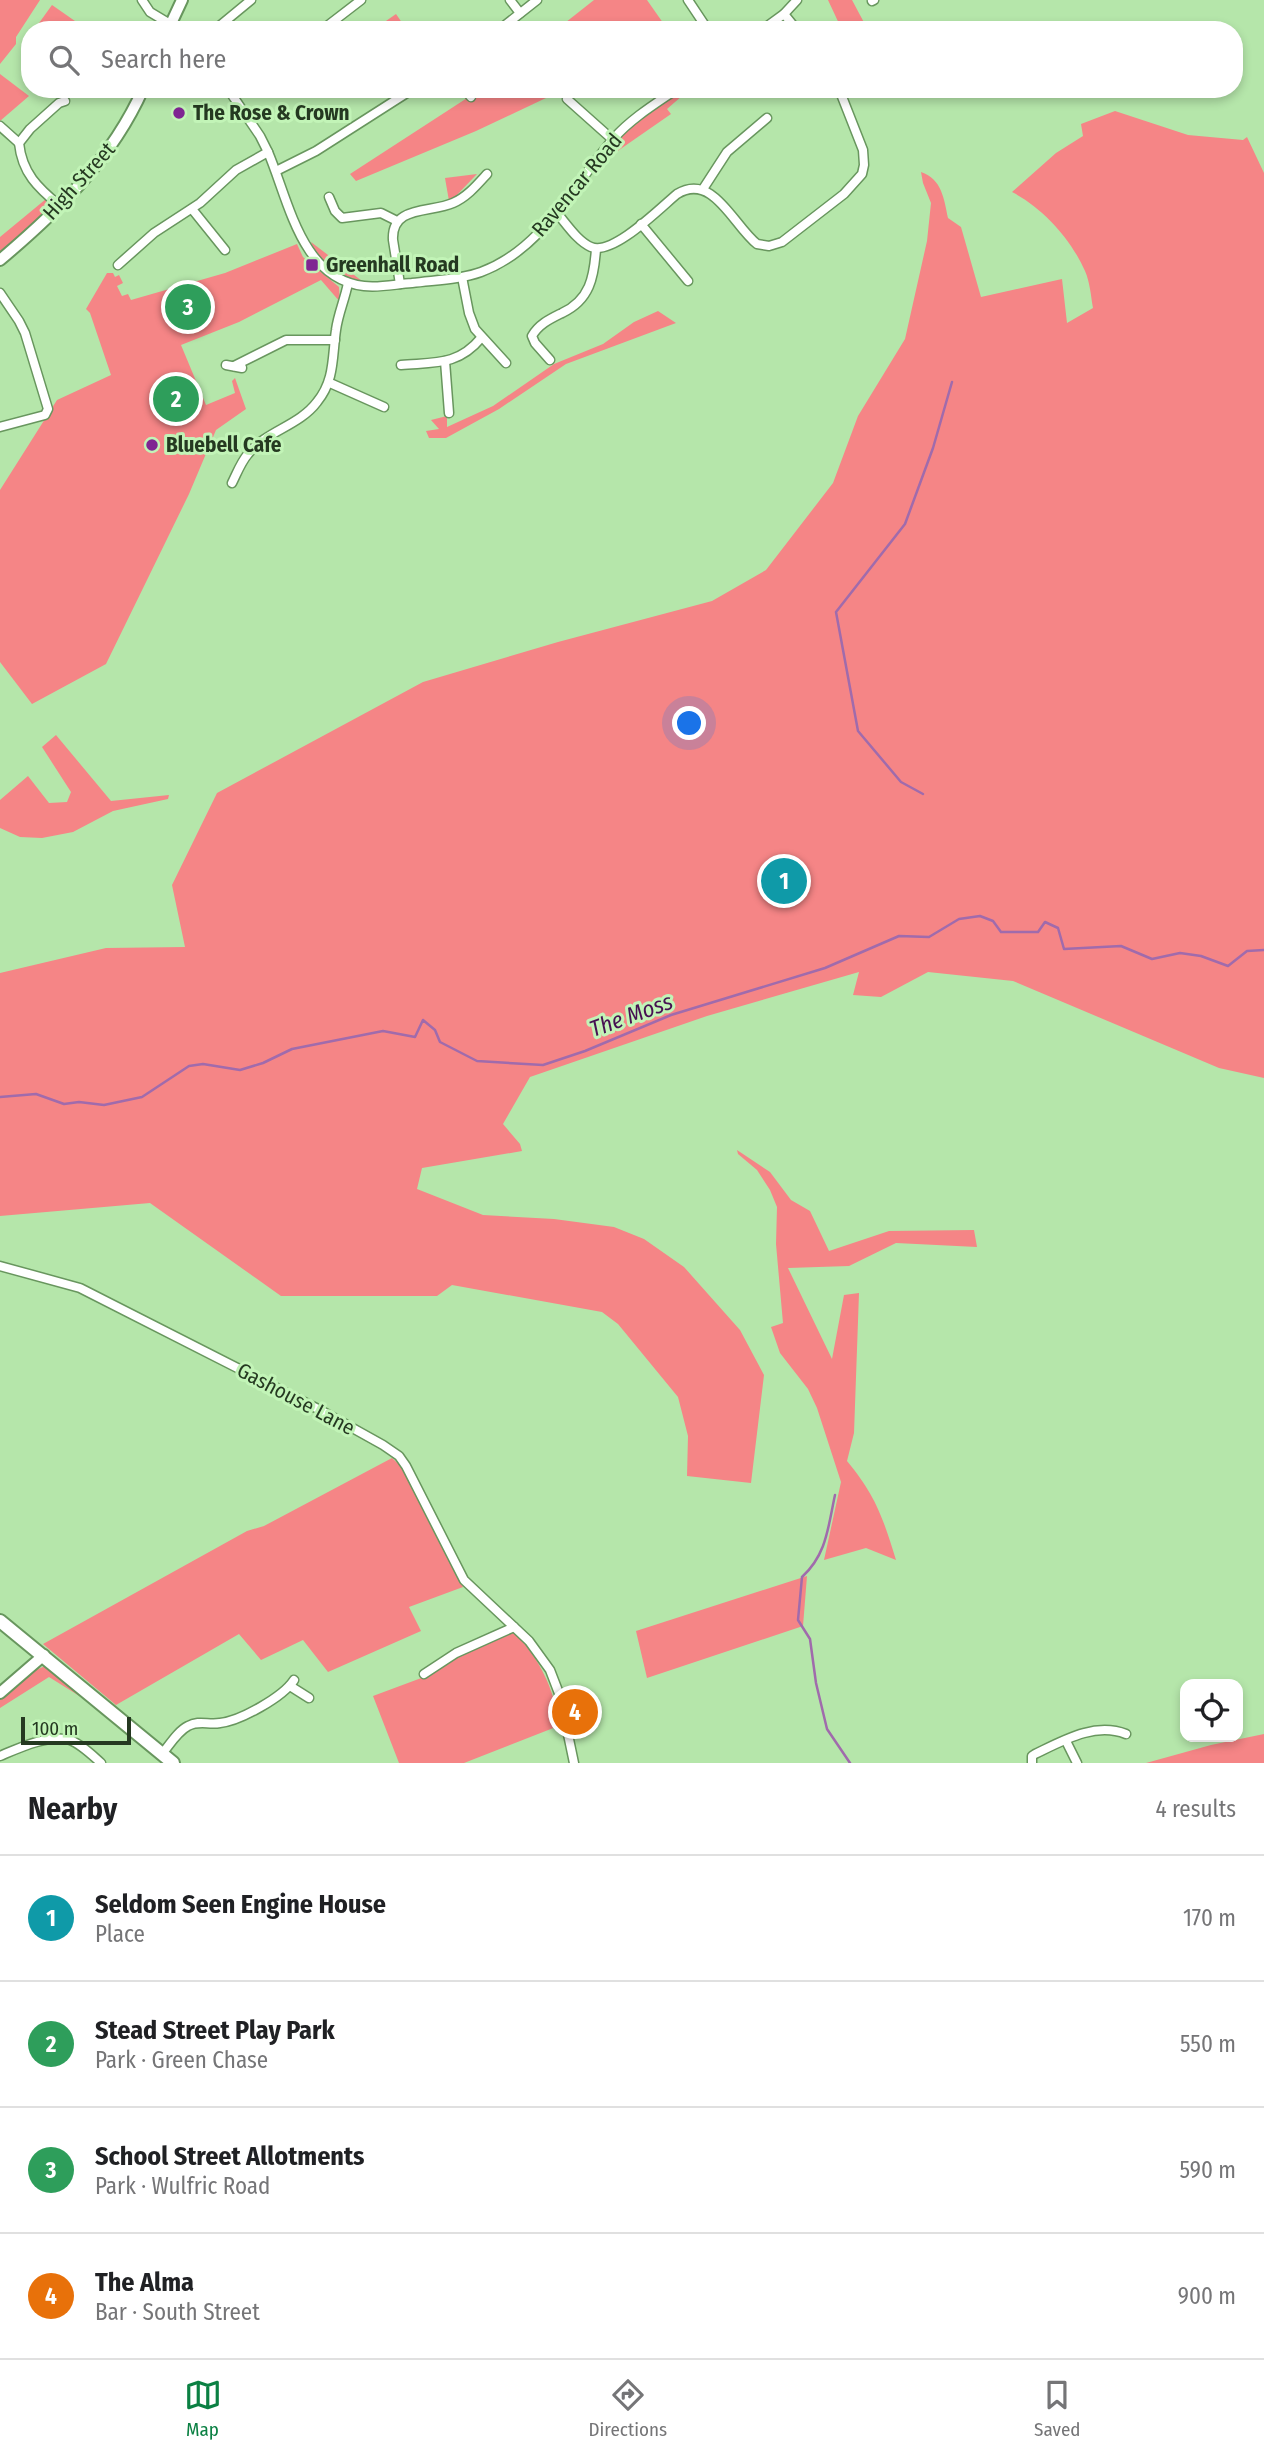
<!DOCTYPE html>
<html lang="en">
<head>
<meta charset="utf-8">
<style>
  body { margin:0; font-family:"Fira Sans Condensed",sans-serif; background:#f6f6f6; color:#202124 }
  .controls { position:absolute; right:21px; bottom:21px; display:grid; overflow:hidden; border-radius:14px; box-shadow:0 4px 10px #0003 }
  .controls button { width:63px; height:63px; display:grid; place-items:center; padding:0; border:0; border-bottom:2px solid #e0e0e0; background:#fff; color:#202124; font:35px sans-serif }
  .scale { position:absolute; left:21px; bottom:18px; width:110px; box-sizing:border-box; padding-left:7px; border:4px solid #253921; border-top:0; font-size:19px; line-height:24px; white-space:nowrap; color:#253921; -webkit-text-stroke:5px #c2f4b7; paint-order:stroke }
  .you { position:absolute; left:690px; top:724px; width:24px; height:24px; margin:-18px; border:5px solid #fff; border-radius:50%; background:#1a73e8; box-shadow:0 0 0 10px #1a73e833 }
  .badge { display:grid; place-items:center; width:46px; height:46px; border-radius:50%; background:#0b8043; color:#fff; font-size:23px; font-weight:700 }
  .pin { position:absolute; translate:-50% -50%; border:4px solid #fff; box-shadow:0 2px 7px #0006 }
  .list { margin:0; padding:0; list-style:none }
  h2 { display:flex; justify-content:space-between; align-items:center; height:91px; margin:0; padding:0 28px; font-size:30px }
  h2 small { font-size:23px; font-weight:400; color:#757577 }
  .list li { display:grid; grid-template-columns:46px 1fr auto; gap:21px; align-items:center; box-sizing:border-box; height:126px; padding:0 28px; border-top:2px solid #e0e0e0 }
  .list b { display:block; font-size:26px; white-space:nowrap }
  .list p { margin:0; font-size:23px; white-space:nowrap; color:#757577 }
  .list em { font-size:23px; font-style:normal; color:#757577 }
  .icon { flex:none; width:38px; height:38px; fill:none; stroke:currentColor; stroke-width:2; stroke-linecap:round; stroke-linejoin:round }
  .map { position:relative; flex:none; width:1264px; height:1763px; overflow:hidden }
  .search { position:absolute; background:#fff; box-shadow:0 4px 10px #0003; left:21px; right:21px; top:21px; height:77px; display:flex; align-items:center; gap:18px; box-sizing:border-box; padding:0 24px; border-radius:28px; color:#757577; font-size:26px }
  .sheet { height:595px; background:#fff }
  nav { display:flex; justify-content:space-around; align-items:center; box-sizing:border-box; height:98px; border-top:2px solid #e0e0e0; background:#fff; font-size:19px; color:#757577 }
  nav a { display:grid; justify-items:center; gap:4px }
  nav .on { color:#0b8043 }
  .map>svg:first-child { display:block }
</style>
</head>
<body>
<div class="map">
<svg width="1264" height="1763" viewBox="0 0 1264 1763">
  <rect width="100%" height="100%" fill="#b5e6aa"/>
  <g fill="#f58586">
    <polygon points="0,0 40,0 16,37 16,44 0,64"/>
    <polygon points="594,0 647,0 668,30 556,30"/>
    <polygon points="828,0 852,0 868,30 842,30"/>
    <polygon points="52,5 85,28 83,30 34,30"/>
    <polygon points="396,14 407,30 373,30"/>
    <polygon points="0,74 29,96 0,121"/>
    <polygon points="481,89 565,89 476,131 356,181 350,174"/>
    <path d="M685,89H690L667,109L671,114L609,157C614,131 664,105 685,89Z"/>
    <path d="M1115,111L1188,135L1243,140L1247,137L1264,173V1078L1219,1068L1013,981L928,972L881,997L853,995L859,972L707,1016L530,1077L503,1124L520,1144L522,1151L422,1168L417,1189L483,1215L554,1219L614,1227L644,1239L684,1267L740,1330L764,1375L751,1483L687,1476L688,1436L678,1397L618,1324L602,1312L452,1285L437,1296H281L150,1203L0,1216V973L106,948L185,947L172,885L217,793L423,682L558,642L712,601L766,570L833,483L858,416L905,339L927,241L931,203L923,183L921,172C942,179 944,199 948,218L961,227L981,297L1062,279L1067,323L1093,308C1091,297 1090,282 1085,271C1071,239 1043,208 1012,192L1056,153L1083,136L1081,124Z"/>
    <polygon points="477,174 453,199 449,201 445,178"/>
    <polygon points="46,199 48,207 42,213 43,215 0,253 0,237"/>
    <path d="M311,242L362,281C339,278 319,264 311,242Z"/>
    <polygon points="297,244 303,257 339,287 340,302 321,280 239,322 181,345 206,405 235,393 232,381 235,378 246,409 216,430 189,494 106,664 32,704 0,662 0,490 57,400 111,375 90,313 86,309 107,273 113,273 115,277 119,275 123,283 117,286 122,296 128,294 131,300 225,273"/>
    <polygon points="658,311 676,323 566,364 499,409 446,438 429,438 426,431 439,429 431,420 447,416 447,427 493,406 554,364 603,344 634,322"/>
    <polygon points="56,735 111,801 169,795 168,799 113,811 73,832 42,838 20,837 0,828 0,800 28,776 49,803 67,802 71,792 42,747"/>
    <path d="M737,1150L770,1172L791,1200L810,1211L829,1251L889,1231L974,1230L977,1247L896,1243L849,1266L788,1268L832,1359L844,1295L859,1293L854,1433L847,1461C876,1496 883,1518 896,1560L866,1548L824,1560L841,1482L817,1408L808,1389L780,1353L771,1327L783,1323L776,1244L777,1207L770,1190L757,1170L738,1154Z"/>
    <polygon points="392,1458 405,1470 463,1587 409,1607 421,1631 328,1672 303,1640 261,1660 239,1634 116,1705 43,1644 247,1531 264,1526"/>
    <polygon points="807,1576 803,1626 647,1678 636,1631"/>
    <path d="M515,1630C543,1667 550,1681 561,1725L464,1763H399L373,1696L424,1677L462,1654Z"/>
    <polygon points="45,1666 50,1666 105,1712 49,1677 0,1708 0,1700 36,1670"/>
    <polygon points="1264,1734 1264,1763 1146,1763 1211,1745"/>
  </g>
  <g fill="none" stroke-linecap="round" stroke-linejoin="round">
    <g stroke="#a06bac" stroke-width="2.5">
      <polyline points="923,794 901,782 858,731 836,612 905,524 933,448 952,382"/>
      <polyline points="0,1097 36,1094 64,1104 79,1102 104,1105 142,1097 189,1066 203,1064 240,1070 263,1063 292,1049 383,1031 415,1037 423,1020 435,1030 440,1042 477,1061 543,1065 585,1051 671,1015 825,968 899,936 929,937 959,919 980,916 993,921 1001,932 1038,932 1045,922 1058,928 1064,949 1121,946 1152,959 1180,953 1201,956 1228,966 1247,951 1264,950"/>
      <path d="M835,1495C828,1527 827,1554 802,1577L798,1620L810,1639L816,1683L827,1729L850,1763"/>
    </g>
    <g stroke="#68965e" stroke-width="11">
      <g id="street">
        <polyline points="142,0 150,12 170,24"/>
        <polyline points="510,0 520,13"/>
        <polyline points="688,0 708,30"/>
        <polyline points="872,1 874,0"/>
        <polyline points="784,14 797,30"/>
        <polyline points="217,28 251,0"/>
        <polyline points="322,30 361,0"/>
        <polyline points="499,30 537,0"/>
        <polyline points="762,30 784,14 797,0"/>
        <path d="M228,89L260,136L268,152C289,201 301,279 364,286C380,288 396,284 412,283C434,280 459,280 481,272C543,249 573,185 614,138C632,118 655,104 677,89"/>
        <polyline points="464,89 471,97"/>
        <polyline points="567,99 613,140"/>
        <polyline points="0,126 19,143"/>
        <polyline points="276,171 316,151 413,89"/>
        <polyline points="703,189 727,152 767,118"/>
        <polyline points="329,197 335,211 342,218 381,213 397,221"/>
        <path d="M60,206C38,188 22,173 19,143L30,129L59,103L65,101"/>
        <polyline points="192,209 225,250"/>
        <path d="M556,212C566,223 577,241 591,247C613,256 660,208 677,194C713,172 733,225 757,244L769,246L782,242L844,194L862,174L864,165L863,150L839,89"/>
        <polyline points="641,224 688,281"/>
        <polyline points="118,265 154,233 200,203 236,170 268,152"/>
        <polyline points="462,277 469,313 475,329 506,363"/>
        <path d="M400,284L393,240C391,205 431,213 453,203C467,197 477,185 487,174"/>
        <polyline points="0,293 19,321 25,333 48,409 45,415 0,427"/>
        <path d="M550,360L535,343L532,336C539,324 550,319 562,313C590,300 594,277 596,249"/>
        <polyline points="445,361 449,413"/>
        <polyline points="226,365 242,368"/>
        <path d="M401,365C434,362 458,366 481,338"/>
        <polyline points="234,366 286,340 335,340"/>
        <polyline points="330,383 384,407"/>
        <path d="M232,483C237,473 241,462 248,454C266,431 299,426 317,402C335,380 332,357 336,330C338,314 345,299 348,283"/>
        <polyline points="0,1266 80,1288 322,1411 383,1445 399,1456 406,1466 464,1580 529,1641 550,1670 560,1696 574,1763"/>
        <polyline points="424,1674 456,1653 514,1627"/>
        <polyline points="290,1686 309,1698"/>
        <polyline points="1066,1741 1077,1763"/>
        <path d="M162,1754C170,1744 178,1731 188,1726C199,1720 208,1725 220,1723C240,1721 283,1697 294,1680"/>
        <path d="M0,1756C19,1748 48,1734 70,1740C81,1744 92,1755 101,1763"/>
        <path d="M1032,1763V1756L1035,1754C1064,1740 1095,1722 1126,1734"/>
      </g>
    </g>
    <g stroke="#68965e" stroke-width="14">
      <g id="secondary">
        <polyline points="168,30 182,0"/>
        <path d="M0,260C58,211 112,159 143,89"/>
        <polyline points="0,1693 44,1655"/>
      </g>
    </g>
    <g stroke="#68965e" stroke-width="16">
      <polyline id="primary" points="0,1621 173,1763"/>
    </g>
    <use href="#street" stroke="#fff" stroke-width="8"/>
    <use href="#secondary" stroke="#fff" stroke-width="10"/>
    <use href="#primary" stroke="#fff" stroke-width="12"/>
  </g>
  <g fill="#7f2592" stroke="#c2f4b7" stroke-width="2.5">
    <circle cx="179" cy="113" r="7"/>
    <rect x="305" y="258" width="14" height="14" rx="3.5"/>
    <circle cx="152" cy="445" r="7"/>
  </g>
  <g text-anchor="middle" stroke-width="6" stroke-linejoin="round" paint-order="stroke">
    <g font-size="21" font-weight="bold" fill="#253921" stroke="#c2f4b7" text-anchor="start">
      <text x="193" y="120">The Rose &amp; Crown</text>
      <text x="326" y="272">Greenhall Road</text>
      <text x="166" y="452">Bluebell Cafe</text>
    </g>
    <g font-size="21" fill="#253921" stroke="#c2f4b7">
      <text transform="translate(79 181) rotate(-48)" y="7">High Street</text>
      <text transform="translate(577 185) rotate(-50)" y="7">Ravencar Road</text>
      <text transform="translate(296 1399) rotate(28)" y="7">Gashouse Lane</text>
    </g>
    <g font-size="23" font-style="italic" fill="#471152" stroke="#c2f4b7">
      <text transform="translate(631 1015) rotate(-20)" y="8">The Moss</text>
    </g>
  </g>
</svg>
<div class="controls">
<button><svg class="icon" aria-label="locate" viewBox="0 0 24 24"><circle cx="12" cy="12" r="6"/><path d="M12 2v4M12 18v4M2 12h4M18 12h4"/></svg></button>
</div>
<div class="scale">100 m</div>
<div class="you"></div>
<div class="pin badge" style="left:784px;top:881px;background:#0f9aa8">1</div>
<div class="pin badge" style="left:176px;top:399px;background:#2e9e5b">2</div>
<div class="pin badge" style="left:188px;top:307px;background:#2e9e5b">3</div>
<div class="pin badge" style="left:575px;top:1712px;background:#e8710a">4</div>
<div class="search"><svg class="icon" aria-label="search" viewBox="0 0 24 24"><circle cx="10" cy="10" r="6"/><path d="M15 15l6 6"/></svg>Search here</div>
</div>
<section class="sheet">
<h2>Nearby<small>4 results</small></h2>
<ul class="list">
<li><span class="badge" style="background:#0f9aa8">1</span><div><b>Seldom Seen Engine House</b><p>Place</p></div><em>170 m</em></li>
<li><span class="badge" style="background:#2e9e5b">2</span><div><b>Stead Street Play Park</b><p>Park · Green Chase</p></div><em>550 m</em></li>
<li><span class="badge" style="background:#2e9e5b">3</span><div><b>School Street Allotments</b><p>Park · Wulfric Road</p></div><em>590 m</em></li>
<li><span class="badge" style="background:#e8710a">4</span><div><b>The Alma</b><p>Bar · South Street</p></div><em>900 m</em></li>
</ul>
</section>
<nav>
<a class="on"><svg class="icon" aria-label="map" viewBox="0 0 24 24"><path d="M3 6l6-2 6 2 6-2v14l-6 2-6-2-6 2zM9 4v14M15 6v14"/></svg>Map</a>
<a><svg class="icon" aria-label="directions" viewBox="0 0 24 24"><path d="M12 3l9 9-9 9-9-9zM9 14v-3h6M13 9l2 2-2 2"/></svg>Directions</a>
<a><svg class="icon" aria-label="saved" viewBox="0 0 24 24"><path d="M7 4h10v16l-5-4-5 4z"/></svg>Saved</a>
</nav>
</body>
</html>
